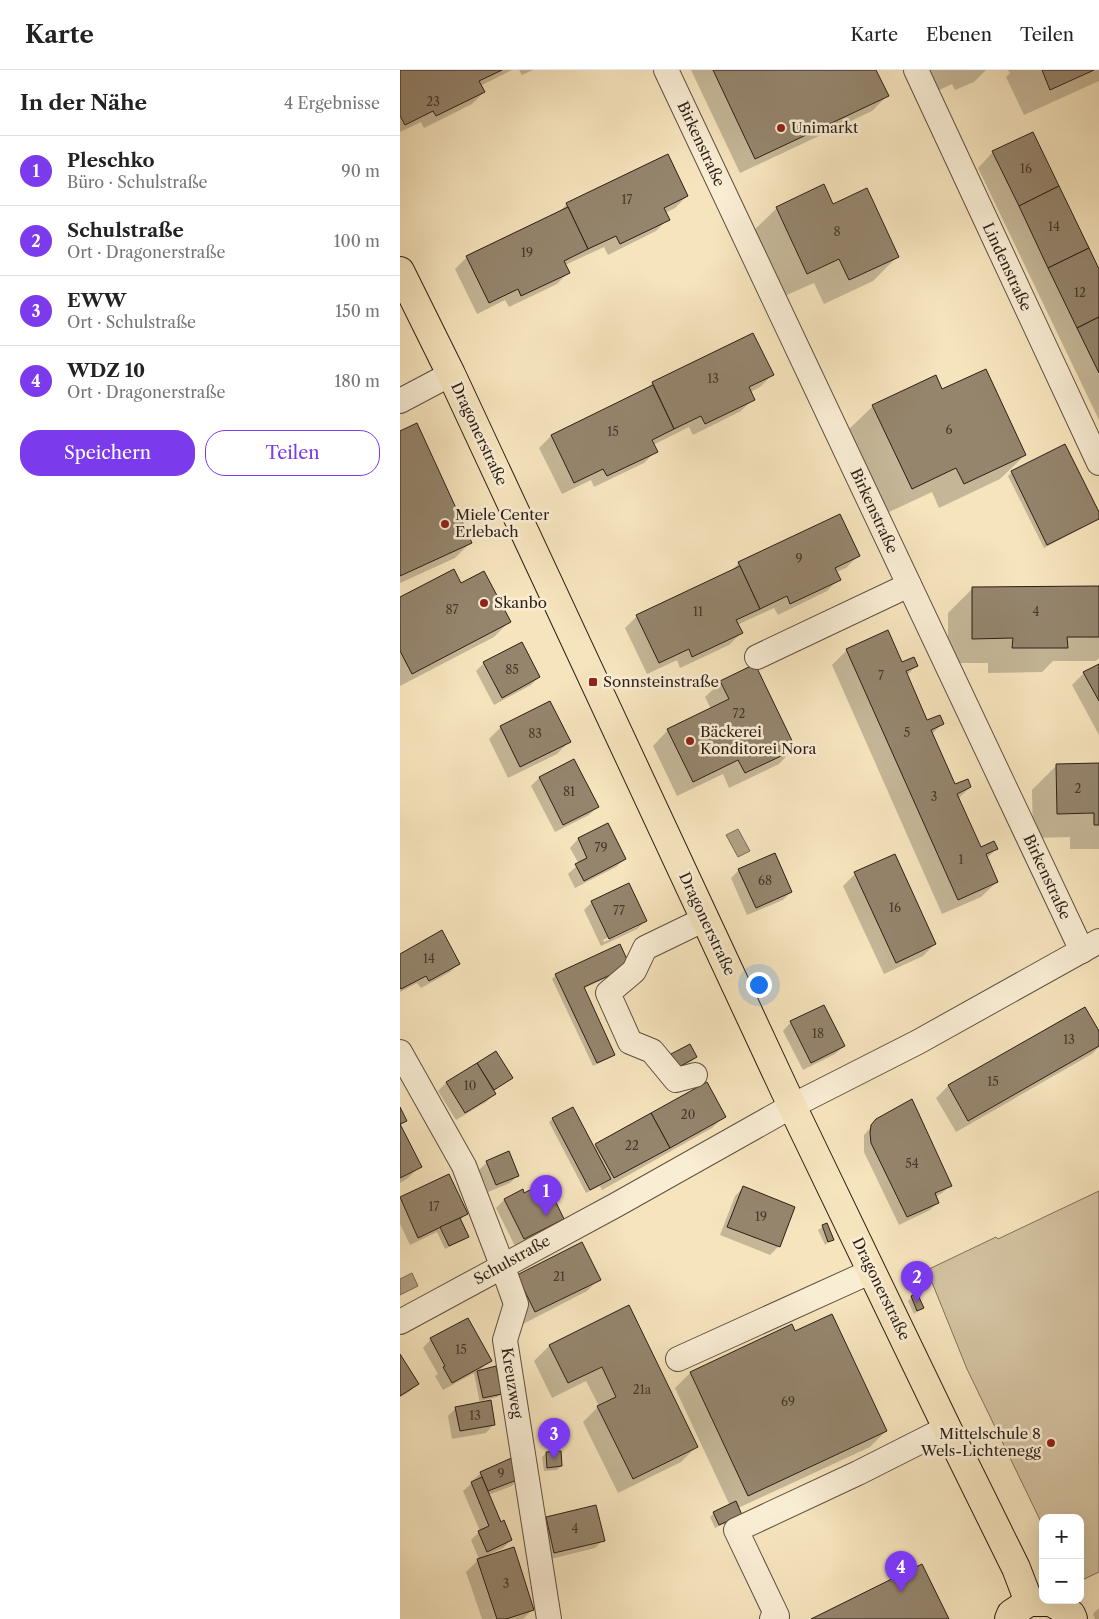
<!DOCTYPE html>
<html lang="de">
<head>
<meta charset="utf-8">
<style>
  body { margin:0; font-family:"Libre Caslon Text",serif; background:#f6f6f6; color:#222 }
  .controls { position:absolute; right:15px; bottom:15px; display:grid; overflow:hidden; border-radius:10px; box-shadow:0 5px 20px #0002 }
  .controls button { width:45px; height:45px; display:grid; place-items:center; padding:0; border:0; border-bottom:1px solid #e0e0e0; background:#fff; color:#222; font:25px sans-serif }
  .you { position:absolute; left:358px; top:914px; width:18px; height:18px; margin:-12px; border:4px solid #fff; border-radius:50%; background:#1a73e8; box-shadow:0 0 0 8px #1a73e833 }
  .badge { display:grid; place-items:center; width:32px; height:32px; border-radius:50%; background:#7c3aed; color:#fff; font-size:16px; font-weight:700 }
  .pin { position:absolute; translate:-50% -41px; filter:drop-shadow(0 1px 2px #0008) }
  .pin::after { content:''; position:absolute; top:26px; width:18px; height:15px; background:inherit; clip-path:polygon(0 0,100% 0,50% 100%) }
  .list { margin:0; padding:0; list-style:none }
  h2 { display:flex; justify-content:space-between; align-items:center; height:65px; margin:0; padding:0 20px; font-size:21px }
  h2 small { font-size:16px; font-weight:400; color:#767676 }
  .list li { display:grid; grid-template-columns:32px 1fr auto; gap:15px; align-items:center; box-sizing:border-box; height:70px; padding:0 20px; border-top:1px solid #e0e0e0 }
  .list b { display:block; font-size:19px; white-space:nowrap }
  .list p { margin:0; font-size:16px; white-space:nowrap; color:#767676 }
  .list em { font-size:16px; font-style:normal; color:#767676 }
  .actions { display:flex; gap:10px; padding:15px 20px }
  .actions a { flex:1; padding:11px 0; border:1px solid #7c3aed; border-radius:20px; text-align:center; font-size:18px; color:#7c3aed }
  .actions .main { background:#7c3aed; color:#fff }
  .map { position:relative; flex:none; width:699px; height:1549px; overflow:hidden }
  header { display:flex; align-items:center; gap:30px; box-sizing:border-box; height:70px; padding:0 25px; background:#fff; border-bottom:1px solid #e0e0e0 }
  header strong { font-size:24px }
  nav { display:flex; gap:28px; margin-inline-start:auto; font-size:18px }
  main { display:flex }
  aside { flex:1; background:#fff }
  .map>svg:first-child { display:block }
</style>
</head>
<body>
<header>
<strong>Karte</strong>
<nav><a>Karte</a><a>Ebenen</a><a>Teilen</a></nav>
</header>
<main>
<aside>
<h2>In der Nähe<small>4 Ergebnisse</small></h2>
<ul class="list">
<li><span class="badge">1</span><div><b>Pleschko</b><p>Büro · Schulstraße</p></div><em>90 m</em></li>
<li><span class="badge">2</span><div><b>Schulstraße</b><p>Ort · Dragonerstraße</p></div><em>100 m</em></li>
<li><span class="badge">3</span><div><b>EWW</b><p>Ort · Schulstraße</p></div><em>150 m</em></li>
<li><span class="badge">4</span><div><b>WDZ 10</b><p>Ort · Dragonerstraße</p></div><em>180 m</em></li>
</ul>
<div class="actions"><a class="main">Speichern</a><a>Teilen</a></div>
</aside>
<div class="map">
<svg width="699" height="1549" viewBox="0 0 699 1549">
  <rect width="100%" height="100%" fill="#f6e4bd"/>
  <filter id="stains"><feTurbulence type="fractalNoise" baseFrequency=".004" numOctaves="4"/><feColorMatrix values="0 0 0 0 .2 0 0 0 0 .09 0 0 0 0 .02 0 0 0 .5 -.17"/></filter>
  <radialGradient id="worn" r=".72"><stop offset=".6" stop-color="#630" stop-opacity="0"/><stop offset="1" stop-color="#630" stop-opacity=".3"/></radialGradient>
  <polygon fill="#d4c3a1" stroke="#80715c" points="699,1121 699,1502 680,1511 680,1448 643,1448 643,1456 567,1299 527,1200 596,1167 598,1169"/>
  <g fill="#b1a184" stroke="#7c6d58">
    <polygon points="338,759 350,781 338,787 326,765"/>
    <polygon points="12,1203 18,1216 0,1225 0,1209"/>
  </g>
  <g fill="#0003" fill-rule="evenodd">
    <polygon points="0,0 112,0 80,16 84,22 72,34 24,58 21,52 0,62"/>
    <polygon points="119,0 133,0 122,5"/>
    <polygon points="291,0 475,0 487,26 472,41 340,103"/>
    <polygon points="511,0 586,0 574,12 555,20 552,14 523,28"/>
    <polygon points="608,0 699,0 699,11 624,45 606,7 610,3"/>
    <polygon points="593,82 699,202 699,350 578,98"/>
    <polygon points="287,126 275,138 265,143 268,149 256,161 208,185 204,177 165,195 169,202 157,214 109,237 105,230 77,244 55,199 67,187 158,143 167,134"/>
    <polygon points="377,138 498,186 473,211 424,234 414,213 382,227 352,162"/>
    <polygon points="352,264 372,305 360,317 350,322 353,329 341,341 293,365 289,357 253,375 256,381 244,393 194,417 191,410 162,424 139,378 151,366 244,321 252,313"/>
    <polygon points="542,321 625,385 600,409 539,438 532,422 487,443 448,360 473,336"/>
    <polygon points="0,362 71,472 55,488 0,513"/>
    <polygon points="612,402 699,445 699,449 644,478 608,406"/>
    <polygon points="458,486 446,498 436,502 439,509 427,521 378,545 374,538 337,555 341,563 329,575 280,598 277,590 247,604 225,558 237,546 329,503 339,493"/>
    <polygon points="61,514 109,552 94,567 0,616 0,528"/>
    <polygon points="699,517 699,588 696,591 653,591 642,602 588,603 588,593 548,593 548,543 573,518"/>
    <polygon points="121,573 139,607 131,615 94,635 76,601 84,593"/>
    <polygon points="447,580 501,594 516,596 506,606 527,652 543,653 532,664 555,716 570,717 558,729 580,778 596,779 586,789 597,812 581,827 542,844 432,595"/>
    <polygon points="699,595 699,665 672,615 684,603"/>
    <polygon points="321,612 394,678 379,694 329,718 323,704 277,726 253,676 268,660 311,639 305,627"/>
    <polygon points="101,657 169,672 157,684 108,708 89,669"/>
    <polygon points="173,690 197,737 189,745 155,762 131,716 139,708"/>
    <polygon points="657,695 699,695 699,779 670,779 670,767 633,768 632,720"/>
    <polygon points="207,755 224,789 216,797 175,818 168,804 179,794 170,778 178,769"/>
    <polygon points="339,800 391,822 383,830 347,845 331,808"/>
    <polygon points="455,804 535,874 523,886 484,904 443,816"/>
    <path d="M192,832L245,851L237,859L201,876L184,840ZM237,854V857L204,872L203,870Z"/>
    <polygon points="0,885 58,894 50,902 21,918 17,913 0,922"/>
    <polygon points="225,899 183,919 214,985 210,988 193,996 152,909 156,905"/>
    <polygon points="684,938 699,964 699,977 692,984 556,1062 536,1028 548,1016"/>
    <polygon points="391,952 444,976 435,984 403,1000 383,961"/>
    <polygon points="96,982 111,1008 93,1021 94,1024 86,1032 56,1050 38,1021 46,1013"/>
    <polygon points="272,985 296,987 292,991 273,1001 268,989"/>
    <polygon points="0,1040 6,1051 0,1056 20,1096 8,1108 0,1113"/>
    <polygon points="324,1046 312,1058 202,1120 200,1116 186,1123 149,1052 153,1049 193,1078 196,1075"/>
    <polygon points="477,1050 551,1115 542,1123 535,1127 538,1132 530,1140 499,1155 464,1082 464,1065"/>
    <polygon points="87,1092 118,1105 110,1113 88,1122 79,1100"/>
    <polygon points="48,1105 67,1144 60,1150 68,1166 64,1170 45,1179 37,1162 10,1175 0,1154 0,1128"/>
    <polygon points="343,1118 394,1138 378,1177 370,1185 320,1165 335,1126"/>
    <polygon points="124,1125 162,1149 154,1157 115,1176 96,1138 104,1130"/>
    <polygon points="426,1155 432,1169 425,1175 418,1160"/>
    <polygon points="117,1206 199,1209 187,1221 123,1254 105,1218"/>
    <polygon points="512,1227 522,1238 514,1244 508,1231"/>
    <polygon points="228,1237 297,1376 281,1392 218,1423 183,1352 199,1336 186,1311 152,1328 134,1291 149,1276"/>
    <polygon points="391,1256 395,1263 486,1361 470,1377 338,1438 337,1448 315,1458 310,1447 314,1443 330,1436 275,1318 290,1303"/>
    <polygon points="31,1269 90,1290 79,1301 101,1324 97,1327 80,1331 80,1334 74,1303 43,1320 35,1306 38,1304 23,1278"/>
    <polygon points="0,1286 17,1314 9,1322 0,1327"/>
    <polygon points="56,1338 94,1354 86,1363 52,1369 48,1346"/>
    <polygon points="146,1383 161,1396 157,1400 144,1401 142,1387"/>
    <polygon points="81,1403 120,1407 112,1416 88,1425 100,1453 111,1470 103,1478 90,1484 133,1539 123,1549 82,1549 66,1502 79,1489 71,1470 80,1461 63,1421 73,1412 72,1411"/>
    <polygon points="147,1448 203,1470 195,1478 147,1490 139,1456"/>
    <polygon points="699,1538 699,1549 695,1549 693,1544"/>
  </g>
  <g fill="#95856d" stroke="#2c1f16">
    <polygon points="0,0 102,0 79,11 85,22 36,46 33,41 5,55 0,46"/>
    <polygon points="313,0 476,0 489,26 355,89"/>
    <polygon points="642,0 694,0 650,20"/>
    <polygon points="633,62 659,116 619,136 592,81"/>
    <polygon points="268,84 288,126 264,138 270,150 220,174 216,166 188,179 166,133"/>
    <polygon points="424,114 433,134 467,118 499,187 449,210 439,189 407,204 376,137"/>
    <polygon points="659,116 689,178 648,198 619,136"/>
    <polygon points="168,137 188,179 164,191 170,203 121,226 118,219 89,233 66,186"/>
    <polygon points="689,178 699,199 699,247 677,258 648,198"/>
    <polygon points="699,247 699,303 677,258"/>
    <polygon points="353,263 374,305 349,317 355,330 305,354 301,346 274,359 252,312"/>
    <polygon points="586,299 626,385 564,414 556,398 512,419 472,335 536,305 542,319"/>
    <polygon points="253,315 274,359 252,370 258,382 207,406 203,399 174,413 151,365"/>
    <polygon points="17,353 72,473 0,506 0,361"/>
    <polygon points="665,374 699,442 699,449 647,475 611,401"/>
    <polygon points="440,444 460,486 435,498 441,510 390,534 387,526 360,539 338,492"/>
    <polygon points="340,496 360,539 336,550 343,563 292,587 289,579 259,593 236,545"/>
    <polygon points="54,499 61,513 84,501 111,552 12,604 0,581 0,527"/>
    <polygon points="699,516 699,567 667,567 668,578 612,578 613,568 572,569 572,517"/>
    <polygon points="488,560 502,592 514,587 518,596 506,601 527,650 540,645 544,654 531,660 555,714 568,709 571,717 557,724 581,777 594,771 598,779 586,784 598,812 558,830 446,579"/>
    <polygon points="122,572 140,607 102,628 83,592"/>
    <polygon points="355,594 396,679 345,703 338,690 293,712 267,659 329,629 320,611"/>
    <polygon points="699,594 699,631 683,602"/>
    <polygon points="150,631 171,672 120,697 100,656"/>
    <polygon points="174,689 199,737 163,755 139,707"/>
    <polygon points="699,693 699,755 694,755 694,743 657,744 656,694"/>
    <polygon points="208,753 226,789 184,811 175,794 187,788 178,768"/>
    <polygon points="375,783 392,822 356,838 338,799"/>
    <polygon points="495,784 536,874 496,893 454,802"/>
    <polygon points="229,813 247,851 209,869 191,831"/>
    <polygon points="42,860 60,894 29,911 26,906 1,919 0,917 0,884"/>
    <polygon points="220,874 230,896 184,917 215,985 197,993 155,904"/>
    <polygon points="424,935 445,976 411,993 390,951"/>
    <polygon points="685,937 699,961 699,976 568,1051 548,1015"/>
    <polygon points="290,974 297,987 277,998 271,984"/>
    <polygon points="96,981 113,1008 94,1020 77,993"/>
    <polygon points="77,993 96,1024 65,1043 46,1012"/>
    <polygon points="307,1012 326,1047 270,1078 251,1043"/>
    <polygon points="512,1029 552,1116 535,1123 539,1133 507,1147 471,1073 470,1063 471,1055 476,1049"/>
    <polygon points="0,1037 7,1051 0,1054 22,1097 0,1108"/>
    <polygon points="173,1037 211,1109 190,1120 152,1048"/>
    <polygon points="251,1043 270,1078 214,1108 195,1074"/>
    <polygon points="109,1081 119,1106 96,1115 86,1091"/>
    <polygon points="49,1104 68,1144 18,1168 0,1127"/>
    <polygon points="146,1112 164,1149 124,1169 104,1129 123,1119 124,1123"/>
    <polygon points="343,1116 395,1137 380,1177 327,1157"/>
    <polygon points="60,1148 69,1167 49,1176 40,1157"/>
    <polygon points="427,1153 434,1170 428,1172 422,1155"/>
    <polygon points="182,1172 201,1210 135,1242 117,1205"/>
    <polygon points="517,1223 524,1238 517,1241 511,1226"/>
    <polygon points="229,1235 298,1377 233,1409 197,1336 216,1327 202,1297 168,1313 149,1275"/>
    <polygon points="432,1244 487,1361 348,1426 290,1302 392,1254 395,1261"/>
    <polygon points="68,1248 92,1291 52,1313 43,1297 45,1296 30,1268"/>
    <polygon points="0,1284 19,1314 0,1326"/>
    <polygon points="96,1296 102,1324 83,1328 77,1301"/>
    <polygon points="91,1330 95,1355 60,1361 55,1337"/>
    <polygon points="161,1381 162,1396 147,1398 146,1382"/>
    <polygon points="116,1386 122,1408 88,1421 80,1402"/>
    <polygon points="82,1407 101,1452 104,1450 112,1470 87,1482 78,1461 89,1456 71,1412"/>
    <polygon points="336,1431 342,1445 319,1455 313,1442"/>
    <polygon points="196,1435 205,1471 154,1483 146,1447"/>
    <polygon points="114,1477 134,1540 106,1549 97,1549 77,1489"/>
    <polygon points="522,1494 549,1549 411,1549"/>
  </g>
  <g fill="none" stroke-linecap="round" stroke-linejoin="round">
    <g stroke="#5e5040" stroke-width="26">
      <g id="minor">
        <polyline points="266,0 682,881"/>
        <polyline points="516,0 699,393"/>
        <polyline points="0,331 51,304"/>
        <polyline points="357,587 509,515"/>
        <polyline points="0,982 64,1096 102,1195 116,1234 105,1270 149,1549"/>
        <polyline points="295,1005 276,1010 252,981 230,972 208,923 234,901 245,878 305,849"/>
        <polyline points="0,1252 216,1135 392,1036 518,972 699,871"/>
        <polyline points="278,1289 472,1201"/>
        <polyline points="372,1549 377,1546 336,1460 458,1403 547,1358"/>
      </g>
    </g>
    <g stroke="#2c1f16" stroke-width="30">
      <g id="major">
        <polyline points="0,201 51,304 392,1036 547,1358 616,1498 629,1532"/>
        <polyline points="609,1549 611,1544 629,1532 651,1532 671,1544 673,1549"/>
      </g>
    </g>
    <use href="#minor" stroke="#f9edd4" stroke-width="24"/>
    <use href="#major" stroke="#f6e4bd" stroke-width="28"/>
  </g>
  <g fill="#8f2418" stroke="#f9edd4" stroke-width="2">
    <circle cx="381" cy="58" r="5"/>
    <circle cx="45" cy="454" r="5"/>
    <circle cx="84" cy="533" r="5"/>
    <rect x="188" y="607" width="10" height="10" rx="2.5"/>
    <circle cx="290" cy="671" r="5"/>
    <circle cx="651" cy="1373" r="5"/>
  </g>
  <g text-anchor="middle" stroke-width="5" stroke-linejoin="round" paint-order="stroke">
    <g font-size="12" fill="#46382c">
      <text x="33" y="36">23</text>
      <text x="626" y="103">16</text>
      <text x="227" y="134">17</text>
      <text x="654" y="161">14</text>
      <text x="437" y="166">8</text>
      <text x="127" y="187">19</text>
      <text x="680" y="227">12</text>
      <text x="313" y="313">13</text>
      <text x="549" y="364">6</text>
      <text x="213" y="366">15</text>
      <text x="399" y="493">9</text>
      <text x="52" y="544">87</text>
      <text x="298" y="546">11</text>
      <text x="636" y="546">4</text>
      <text x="112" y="604">85</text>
      <text x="481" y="610">7</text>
      <text x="339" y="648">72</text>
      <text x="507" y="667">5</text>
      <text x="135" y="668">83</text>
      <text x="678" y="723">2</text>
      <text x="169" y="726">81</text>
      <text x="534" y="731">3</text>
      <text x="201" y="782">79</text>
      <text x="561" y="794">1</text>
      <text x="365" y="815">68</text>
      <text x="495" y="842">16</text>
      <text x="219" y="845">77</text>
      <text x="29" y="893">14</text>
      <text x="418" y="968">18</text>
      <text x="669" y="974">13</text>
      <text x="593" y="1016">15</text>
      <text x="70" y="1020">10</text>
      <text x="288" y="1049">20</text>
      <text x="232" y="1080">22</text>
      <text x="512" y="1098">54</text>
      <text x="34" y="1141">17</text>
      <text x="361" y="1151">19</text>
      <text x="159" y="1211">21</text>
      <text x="61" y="1284">15</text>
      <text x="242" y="1324">21a</text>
      <text x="388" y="1336">69</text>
      <text x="75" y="1350">13</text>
      <text x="101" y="1408">9</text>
      <text x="175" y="1463">4</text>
      <text x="106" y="1518">3</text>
    </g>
    <g font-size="15" fill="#2c1f16" stroke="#f9edd4" text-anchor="start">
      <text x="391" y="63">Unimarkt</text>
      <text x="55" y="450">Miele Center<tspan x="55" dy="17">Erlebach</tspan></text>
      <text x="94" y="538">Skanbo</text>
      <text x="203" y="617">Sonnsteinstraße</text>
      <text x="300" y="667">Bäckerei<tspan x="300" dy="17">Konditorei Nora</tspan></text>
      <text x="641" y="1369" text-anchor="end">Mittelschule 8<tspan x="641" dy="17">Wels-Lichtenegg</tspan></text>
    </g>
    <g font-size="15" fill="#2c1f16" stroke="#f9edd4">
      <text transform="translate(301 74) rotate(65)" y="5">Birkenstraße</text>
      <text transform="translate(607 197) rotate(65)" y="5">Lindenstraße</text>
      <text transform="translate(79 364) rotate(65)" y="5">Dragonerstraße</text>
      <text transform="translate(474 441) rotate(65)" y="5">Birkenstraße</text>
      <text transform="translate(647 807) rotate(65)" y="5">Birkenstraße</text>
      <text transform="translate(307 854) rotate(65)" y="5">Dragonerstraße</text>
      <text transform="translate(112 1190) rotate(-29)" y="5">Schulstraße</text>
      <text transform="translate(481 1219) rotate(64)" y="5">Dragonerstraße</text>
      <text transform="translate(112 1313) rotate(81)" y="5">Kreuzweg</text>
    </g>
  </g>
  <rect width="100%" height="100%" filter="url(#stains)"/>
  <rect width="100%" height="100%" fill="url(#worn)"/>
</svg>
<div class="controls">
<button>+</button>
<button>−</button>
</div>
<div class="you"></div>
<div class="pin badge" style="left:146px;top:1146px">1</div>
<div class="pin badge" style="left:517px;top:1232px">2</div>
<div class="pin badge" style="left:154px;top:1389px">3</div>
<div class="pin badge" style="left:501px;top:1522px">4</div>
</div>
</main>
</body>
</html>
